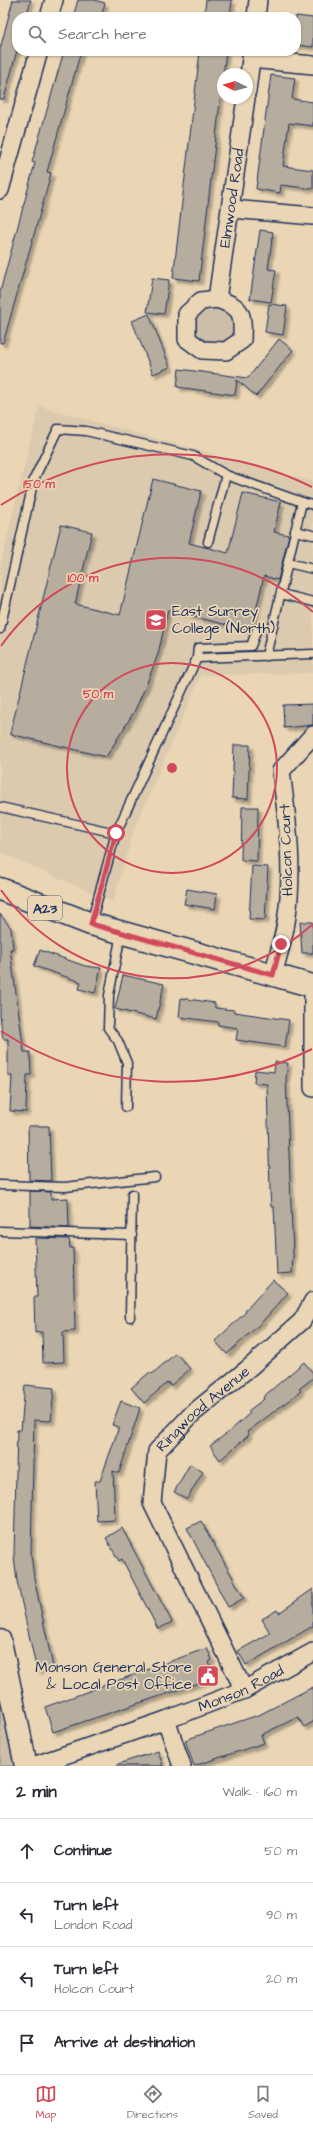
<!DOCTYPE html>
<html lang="en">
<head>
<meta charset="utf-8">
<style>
  body { margin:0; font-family:"Architects Daughter",sans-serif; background:#f7f7f7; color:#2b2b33 }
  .compass { position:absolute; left:217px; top:68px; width:36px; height:36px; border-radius:50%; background:#fff; box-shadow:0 1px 3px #0004; rotate:275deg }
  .stop { position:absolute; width:12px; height:12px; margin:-9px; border:3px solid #d1495b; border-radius:50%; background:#fff }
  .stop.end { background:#d1495b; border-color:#fff; box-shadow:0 1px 4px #0008 }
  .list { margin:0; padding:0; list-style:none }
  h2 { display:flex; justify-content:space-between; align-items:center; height:52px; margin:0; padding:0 16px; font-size:17px }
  h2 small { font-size:13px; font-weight:400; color:#7c7c81 }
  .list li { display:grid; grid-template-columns:26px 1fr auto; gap:12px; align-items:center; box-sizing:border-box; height:64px; padding:0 16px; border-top:1px solid #e1e1e2 }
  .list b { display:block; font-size:15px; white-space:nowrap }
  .list p { margin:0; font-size:13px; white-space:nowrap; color:#7c7c81 }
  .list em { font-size:13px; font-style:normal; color:#7c7c81 }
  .icon { flex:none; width:22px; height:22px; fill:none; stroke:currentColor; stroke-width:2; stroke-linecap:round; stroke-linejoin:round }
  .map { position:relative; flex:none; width:313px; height:1766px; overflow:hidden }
  .search { position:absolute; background:#fff; box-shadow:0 1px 3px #0004; left:12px; right:12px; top:12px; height:44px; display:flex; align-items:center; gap:10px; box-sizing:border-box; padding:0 14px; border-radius:16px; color:#7c7c81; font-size:15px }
  .sheet { height:308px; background:#fff }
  nav { display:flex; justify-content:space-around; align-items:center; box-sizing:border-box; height:56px; border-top:1px solid #e1e1e2; background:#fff; font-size:11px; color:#7c7c81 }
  nav a { display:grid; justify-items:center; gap:2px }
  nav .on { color:#d1495b }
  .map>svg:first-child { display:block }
</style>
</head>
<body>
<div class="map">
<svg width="313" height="1766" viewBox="0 0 313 1766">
  <defs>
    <filter id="shadow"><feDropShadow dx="3.5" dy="3.5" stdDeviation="1" flood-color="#0004"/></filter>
  </defs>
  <rect width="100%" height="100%" fill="#ead6b4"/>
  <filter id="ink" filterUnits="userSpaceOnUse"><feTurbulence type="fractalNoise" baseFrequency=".025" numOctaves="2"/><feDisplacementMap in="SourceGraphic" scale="8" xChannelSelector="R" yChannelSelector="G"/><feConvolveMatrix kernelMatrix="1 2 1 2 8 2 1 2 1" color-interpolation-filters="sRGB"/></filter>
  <g filter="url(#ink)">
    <polygon fill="#dbcaae" points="39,406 313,482 313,673 201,675 134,830 113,902 0,852 0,566"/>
    <g fill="#ccbea8" stroke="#747683">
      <path d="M213,306C232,313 240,319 232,340L215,349L193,336C193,316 194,312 213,306Z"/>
      <polygon points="0,1641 26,1766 0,1766"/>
    </g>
    <g fill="#b7ad9f" stroke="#1b2f5e" filter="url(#shadow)">
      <polygon points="13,0 31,0 26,17 17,17 17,50 4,99 0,99 0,49"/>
      <polygon points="78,0 94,0 105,3 101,17 73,17"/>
      <polygon points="206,0 232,0 230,17 204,17"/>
      <polygon points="296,16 313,18 313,47 296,45"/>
      <polygon points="64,51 81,51 47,172 51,173 43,203 3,343 0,343 0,292 35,163 32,162"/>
      <polygon points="200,51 226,51 199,281 173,278"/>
      <polygon points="271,75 295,78 292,99 313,102 313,126 289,123 283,166 313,170 313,189 281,185 280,193 256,189"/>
      <polygon points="260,230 273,232 268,269 276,270 271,302 250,299"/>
      <polygon points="152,278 169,280 164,314 147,312"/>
      <polygon points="269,304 287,306 283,335 265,332"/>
      <polygon points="149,314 170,367 153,374 132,321"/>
      <polygon points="279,339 293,350 256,396 237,380 235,395 177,387 179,369 248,378"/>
      <polygon points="153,479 201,491 189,543 228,553 243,493 281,502 274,532 289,535 278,580 264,576 251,631 168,610 158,654 145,688 134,712 106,757 10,734 61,525 92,532 75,604 120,615"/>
      <polygon points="313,704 313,725 284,728 283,705"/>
      <polygon points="234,745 250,745 248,799 232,798"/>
      <polygon points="242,807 258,807 257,861 241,860"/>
      <polygon points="252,866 268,867 265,920 249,919"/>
      <polygon points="187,889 217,894 215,909 184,904"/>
      <polygon points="0,914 11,928 13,949 10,949 24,1052 30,1052 31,1075 27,1075 26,1112 10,1111 12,1076 8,1076 8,1039 3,1039 0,1016"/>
      <polygon points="300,922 313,922 313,953 302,953"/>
      <polygon points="40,950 85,966 101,968 95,993 79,989 81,982 34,966"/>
      <polygon points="123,975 164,984 156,1019 115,1009"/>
      <polygon points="181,998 215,1003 215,1008 234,1010 234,1012 289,1020 285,1047 236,1040 238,1028 218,1025 218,1022 179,1017"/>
      <polygon points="275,1062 288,1063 286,1079 293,1255 292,1273 277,1274 274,1207 271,1207 270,1190 267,1084 254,1083 255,1070 274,1072"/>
      <polygon points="28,1126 49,1126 51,1181 29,1180"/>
      <polygon points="30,1191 51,1192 51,1199 68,1198 69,1228 30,1226"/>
      <polygon points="35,1238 69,1239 70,1248 73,1248 75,1331 63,1332 64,1362 43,1363 42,1332 35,1333 34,1297 37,1297"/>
      <polygon points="273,1280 288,1293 261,1323 227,1354 215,1341 246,1312 245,1311"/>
      <polygon points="176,1353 190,1369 170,1386 168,1382 144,1403 131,1388 150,1372 152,1374"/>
      <polygon points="304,1362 313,1373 313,1378 299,1389 301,1391 247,1432 249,1435 220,1460 210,1446 230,1431 250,1413 248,1411 264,1399 263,1397"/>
      <polygon points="25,1385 54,1388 51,1421 34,1420 31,1554 34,1578 53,1667 37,1671 17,1581 14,1556 17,1430 21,1430"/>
      <polygon points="121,1401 140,1408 119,1473 113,1471 115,1520 97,1521 95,1481 100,1481 119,1427 112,1425"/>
      <polygon points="190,1464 203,1472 187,1499 174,1492"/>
      <polygon points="201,1521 244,1598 228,1607 187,1528"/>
      <polygon points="122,1528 172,1622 158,1629 122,1559 119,1561 106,1538"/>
      <polygon points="313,1589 313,1626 246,1665 238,1651 270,1633 262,1619 277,1610 279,1613"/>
      <polygon points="207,1648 212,1660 209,1662 214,1678 53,1732 45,1707"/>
      <polygon points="313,1687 313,1722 304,1727 298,1717 261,1735 264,1743 194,1766 185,1740 261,1714"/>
      <polygon points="158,1751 163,1766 118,1766 118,1764"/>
    </g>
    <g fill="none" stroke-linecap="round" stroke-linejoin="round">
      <g stroke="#1b2f5e" stroke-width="11">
        <g id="service">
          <polyline points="295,531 313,535"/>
          <polyline points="208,542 226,475 302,502"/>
          <polyline points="288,563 313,569"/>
          <polyline points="281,594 313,602"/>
          <polyline points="0,629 34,479 58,429 86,431 193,456 226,475"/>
          <polyline points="266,656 302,502 313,505"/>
          <polyline points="197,658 198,648 251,646 257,629"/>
          <polyline points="0,807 116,833"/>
          <polyline points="91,923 116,833 197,658 313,654"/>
          <polyline points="121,934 109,995 108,1028 118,1041 127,1063 126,1107"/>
          <polyline points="0,1185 65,1187 155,1177"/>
          <polyline points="0,1231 132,1235"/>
          <polyline points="130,1317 132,1194"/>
        </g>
      </g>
      <g stroke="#1b2f5e" stroke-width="20">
        <g id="minor">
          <polyline points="49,17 54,0"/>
          <polyline points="256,17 258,0"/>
          <polyline points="251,59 313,65"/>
          <polyline points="247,91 252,51"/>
          <polyline points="0,190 39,51"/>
          <polyline points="231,209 313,216"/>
          <path id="s1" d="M217,299L246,98"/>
          <path d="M217,299C243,308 243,313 242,340L226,351L202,350L187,339V314L201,301Z"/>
          <path d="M273,975C278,955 285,935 287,915C294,867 287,818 281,771L313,735"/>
          <polyline points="313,995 313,1088"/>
          <path id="s2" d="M244,1690L152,1503L157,1451L192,1414L250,1367L302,1321L313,1301"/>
          <polyline points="166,1720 182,1766"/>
          <path id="s3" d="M33,1766L166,1720L244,1690L313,1652"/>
        </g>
      </g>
      <g stroke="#1b2f5e" stroke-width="25">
        <g id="primary">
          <polyline points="0,889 91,924 313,986"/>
          <polyline points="0,1641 26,1766"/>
        </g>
      </g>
      <use href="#service" stroke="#ead6b4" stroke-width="8"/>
      <use href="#minor" stroke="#ead6b4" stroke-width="17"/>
      <use href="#primary" stroke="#ead6b4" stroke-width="22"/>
    </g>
  </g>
  <g fill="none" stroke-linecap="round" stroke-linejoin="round" filter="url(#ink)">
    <polyline stroke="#d1495b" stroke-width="5" points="116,833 91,924 273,975 281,944"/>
  </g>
  <g fill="none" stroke="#d1495b" stroke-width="2">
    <circle cx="172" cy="768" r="105"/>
    <path d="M313 924A210 210 0 0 1 1 890M1 646A210 210 0 0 1 313 612"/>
    <path d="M312 1049A314 314 0 0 1 1 1031M1 505A314 314 0 0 1 312 487"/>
  </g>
  <defs>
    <g id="university-square" transform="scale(1.15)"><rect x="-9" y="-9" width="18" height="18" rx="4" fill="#d1495b" stroke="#ead6b4"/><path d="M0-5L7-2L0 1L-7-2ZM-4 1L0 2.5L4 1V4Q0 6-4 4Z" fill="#fff"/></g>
    <g id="civic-square" transform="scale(1.15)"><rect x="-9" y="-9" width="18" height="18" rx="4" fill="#d1495b" stroke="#ead6b4"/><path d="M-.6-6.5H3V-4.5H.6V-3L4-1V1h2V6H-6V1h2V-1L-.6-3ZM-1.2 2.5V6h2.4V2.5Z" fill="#fff"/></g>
  </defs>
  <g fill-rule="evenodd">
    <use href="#university-square" x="156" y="620"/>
    <use href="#civic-square" x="208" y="1676"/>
  </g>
  <g text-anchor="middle" stroke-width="3.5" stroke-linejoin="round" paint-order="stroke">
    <rect fill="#ead6b4" stroke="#596178" stroke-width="1" x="28" y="896" width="34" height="24" rx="3"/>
    <g font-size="14" font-weight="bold" fill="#1b2f5e">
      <text x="45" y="913">A23</text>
    </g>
    <g font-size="15" fill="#1b2f5e" stroke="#ead6b4">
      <text dy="5" stroke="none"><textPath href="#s1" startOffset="102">Elmwood Road</textPath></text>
      <text transform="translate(286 850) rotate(-92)" y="5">Holcon Court</text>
      <text dy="5" stroke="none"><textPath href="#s2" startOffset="323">Ringwood Avenue</textPath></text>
      <text dy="5" stroke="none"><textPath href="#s3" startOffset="222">Monson Road</textPath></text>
    </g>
    <g font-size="15" fill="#1b2f5e" stroke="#ead6b4" text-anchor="start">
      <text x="172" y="616">East Surrey<tspan x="172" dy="17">College (North)</tspan></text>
      <text x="192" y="1672" text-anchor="end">Monson General Store<tspan x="192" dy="17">&amp; Local Post Office</tspan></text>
    </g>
  </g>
  <circle cx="172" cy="768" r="6" fill="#d1495b" stroke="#ead6b4" stroke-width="2"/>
  <g font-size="12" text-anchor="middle" font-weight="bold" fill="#d1495b" stroke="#ead6b4" stroke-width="3.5" stroke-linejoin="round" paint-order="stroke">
    <text x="39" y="488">150 m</text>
    <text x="83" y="582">100 m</text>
    <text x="98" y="698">50 m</text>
  </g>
</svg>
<svg class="compass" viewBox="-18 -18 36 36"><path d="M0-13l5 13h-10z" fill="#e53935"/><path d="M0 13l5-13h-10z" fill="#7c7c81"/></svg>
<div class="stop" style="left:116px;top:833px"></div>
<div class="stop end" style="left:281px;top:944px"></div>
<div class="search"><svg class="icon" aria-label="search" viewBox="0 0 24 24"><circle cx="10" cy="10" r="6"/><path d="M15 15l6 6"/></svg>Search here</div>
</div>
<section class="sheet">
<h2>2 min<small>Walk · 160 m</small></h2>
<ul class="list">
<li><svg class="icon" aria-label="ahead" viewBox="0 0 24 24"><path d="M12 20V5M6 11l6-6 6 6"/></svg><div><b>Continue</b></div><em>50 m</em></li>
<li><svg class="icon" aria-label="left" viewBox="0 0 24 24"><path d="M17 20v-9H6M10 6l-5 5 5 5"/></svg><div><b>Turn left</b><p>London Road</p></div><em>90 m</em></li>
<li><svg class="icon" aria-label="left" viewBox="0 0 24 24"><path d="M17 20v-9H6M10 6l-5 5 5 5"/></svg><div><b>Turn left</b><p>Holcon Court</p></div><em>20 m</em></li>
<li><svg class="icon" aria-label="arrive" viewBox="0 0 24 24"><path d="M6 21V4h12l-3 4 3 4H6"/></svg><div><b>Arrive at destination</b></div></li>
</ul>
</section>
<nav>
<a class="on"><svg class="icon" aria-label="map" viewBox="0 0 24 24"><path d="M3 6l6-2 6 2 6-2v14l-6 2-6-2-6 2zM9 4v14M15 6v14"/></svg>Map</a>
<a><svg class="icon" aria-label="directions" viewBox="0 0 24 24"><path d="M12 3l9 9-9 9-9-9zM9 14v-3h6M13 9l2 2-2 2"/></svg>Directions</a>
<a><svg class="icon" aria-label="saved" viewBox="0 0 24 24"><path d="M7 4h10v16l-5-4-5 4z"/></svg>Saved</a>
</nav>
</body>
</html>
